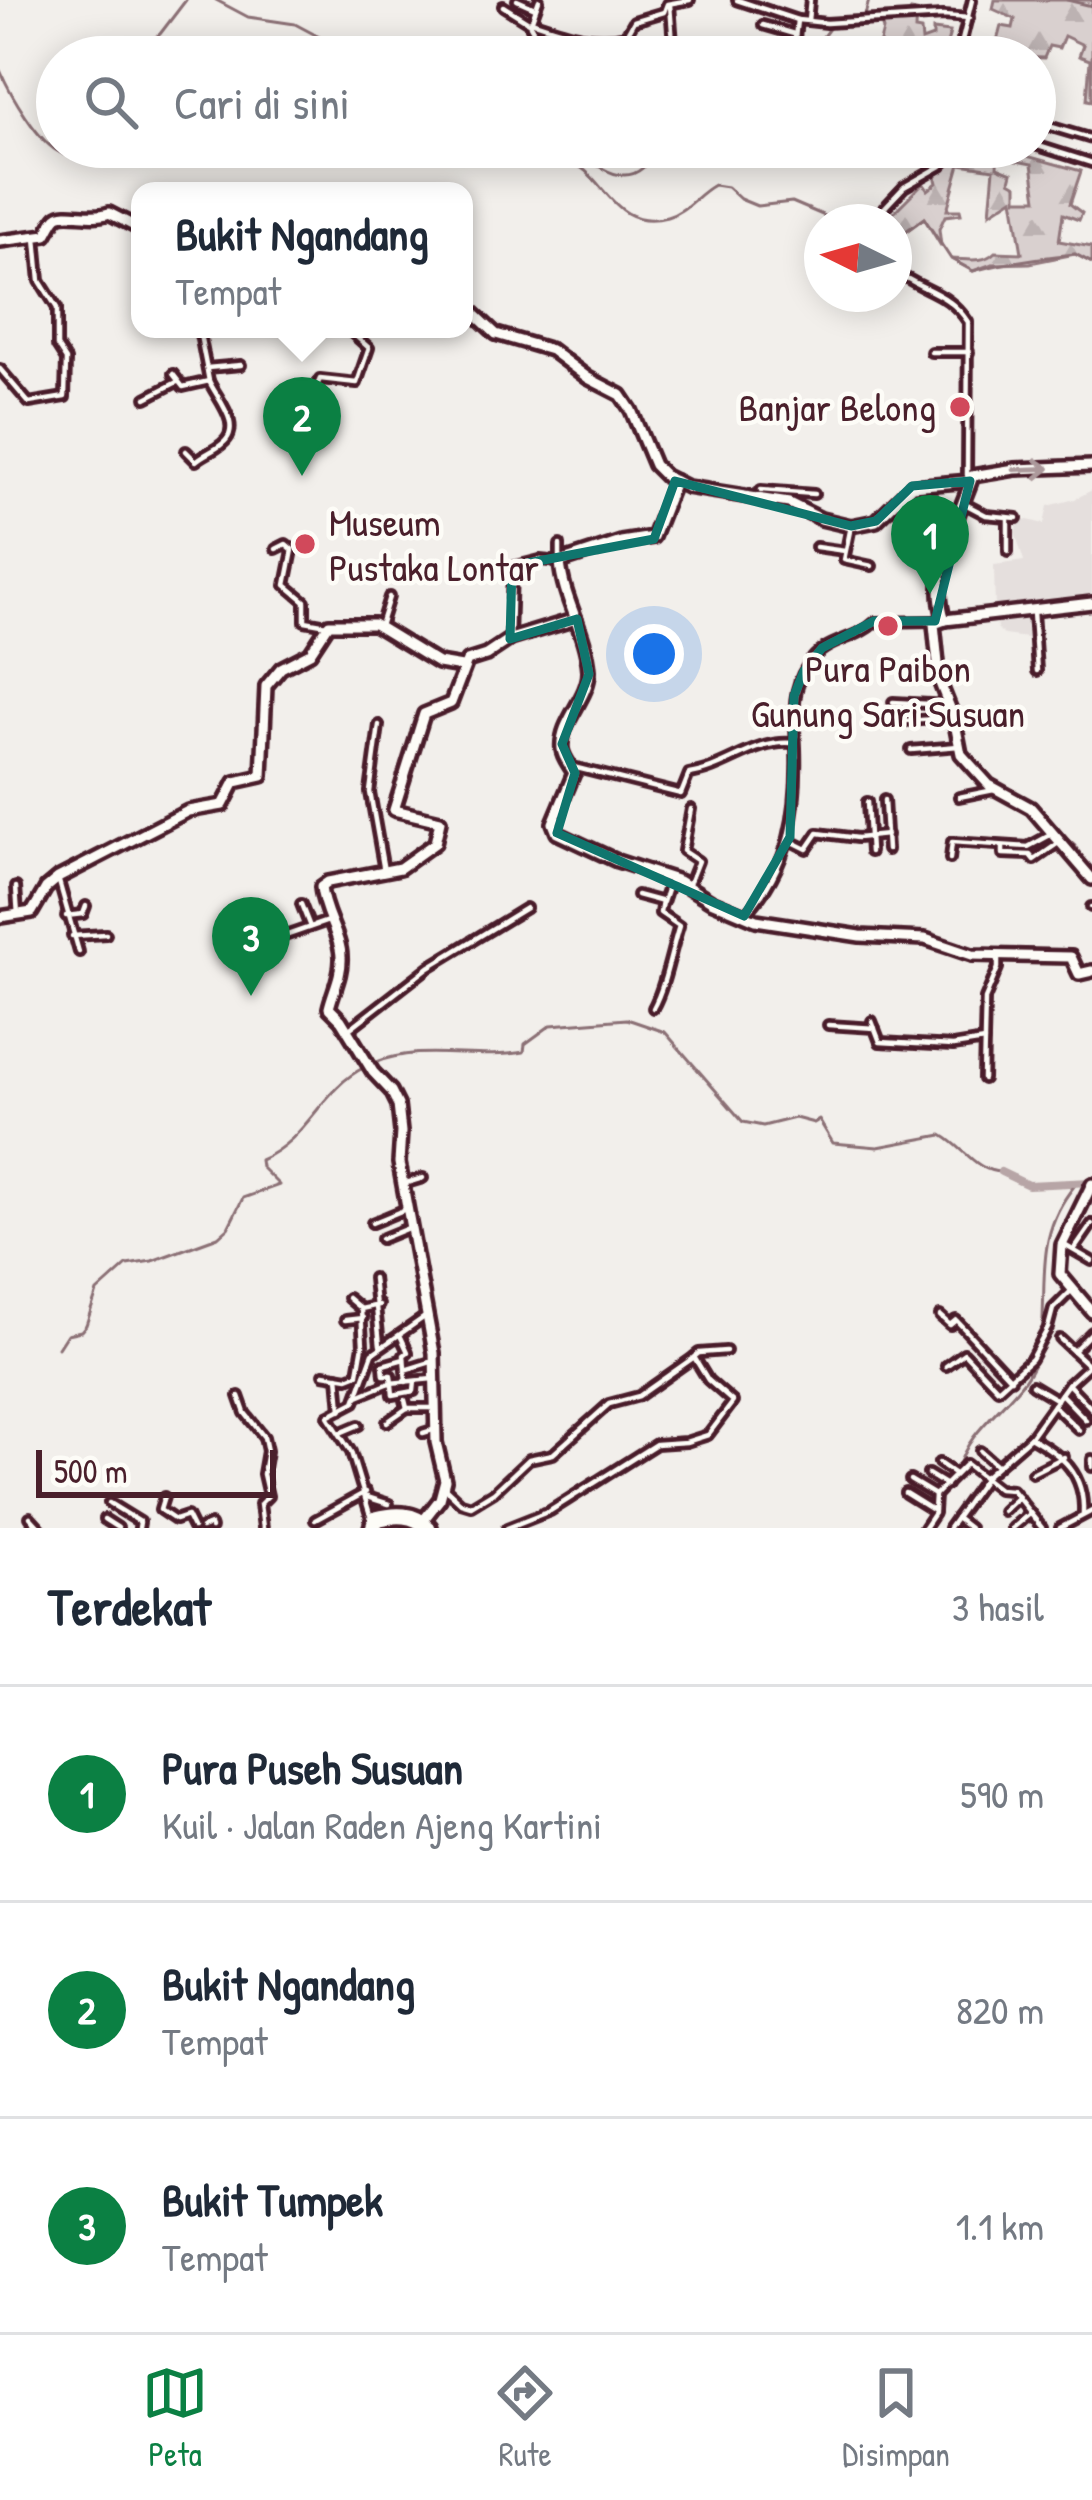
<!DOCTYPE html>
<html lang="id">
<head>
<meta charset="utf-8">
<style>
  body { margin:0; font-family:"Patrick Hand",sans-serif; background:#f6f6f7; color:#1f2937 }
  .compass { position:absolute; left:804px; top:204px; width:108px; height:108px; border-radius:50%; background:#fff; box-shadow:0 6px 30px #0003; rotate:275deg }
  .scale { position:absolute; left:36px; bottom:30px; width:240px; box-sizing:border-box; padding-left:12px; border:6px solid #4a1f2b; border-top:0; font-size:33px; line-height:42px; white-space:nowrap; color:#4a1f2b; -webkit-text-stroke:9px #fdfcf7; paint-order:stroke }
  .you { position:absolute; left:654px; top:654px; width:42px; height:42px; margin:-30px; border:9px solid #fff; border-radius:50%; background:#1a73e8; box-shadow:0 0 0 18px #1a73e833 }
  .badge { display:grid; place-items:center; width:78px; height:78px; border-radius:50%; background:#0b8043; color:#fff; font-size:39px; font-weight:700 }
  .pin { position:absolute; translate:-50% -99px; filter:drop-shadow(0 3px 6px #0008) }
  .pin::after { content:''; position:absolute; top:63px; width:42px; height:36px; background:inherit; clip-path:polygon(0 0,100% 0,50% 100%) }
  .popup { position:absolute; left:131px; top:182px; width:342px; height:156px; box-sizing:border-box; display:grid; place-content:center; border-radius:24px; background:#fff; filter:drop-shadow(0 3px 9px #0005); font-size:39px; white-space:nowrap; color:#747a83 }
  .popup b { font-size:45px; color:#1f2937 }
  .popup::after { content:''; position:absolute; left:50%; top:100%; margin-left:-24px; border:24px solid transparent; border-top-color:#fff }
  .list { margin:0; padding:0; list-style:none }
  h2 { display:flex; justify-content:space-between; align-items:center; height:156px; margin:0; padding:0 48px; font-size:51px }
  h2 small { font-size:39px; font-weight:400; color:#747a83 }
  .list li { display:grid; grid-template-columns:78px 1fr auto; gap:36px; align-items:center; box-sizing:border-box; height:216px; padding:0 48px; border-top:3px solid #e0e1e3 }
  .list b { display:block; font-size:45px; white-space:nowrap }
  .list p { margin:0; font-size:39px; white-space:nowrap; color:#747a83 }
  .list em { font-size:39px; font-style:normal; color:#747a83 }
  .icon { flex:none; width:66px; height:66px; fill:none; stroke:currentColor; stroke-width:2; stroke-linecap:round; stroke-linejoin:round }
  .map { position:relative; flex:none; width:1092px; height:1528px; overflow:hidden }
  .search { position:absolute; background:#fff; box-shadow:0 6px 30px #0003; left:36px; right:36px; top:36px; height:132px; display:flex; align-items:center; gap:30px; box-sizing:border-box; padding:0 42px; border-radius:66px; color:#747a83; font-size:45px }
  .sheet { height:804px; background:#fff }
  nav { display:flex; justify-content:space-around; align-items:center; box-sizing:border-box; height:168px; border-top:3px solid #e0e1e3; background:#fff; font-size:33px; color:#747a83 }
  nav a { display:grid; justify-items:center; gap:6px }
  nav .on { color:#0b8043 }
  .map>svg:first-child { display:block }
</style>
</head>
<body>
<div class="map">
<svg width="1092" height="1528" viewBox="0 0 1092 1528">
  <defs>
    <pattern id="forest-firs" width="22" height="20" patternUnits="userSpaceOnUse" patternTransform="scale(3)"><rect width="22" height="20" fill="#d9d0cf"/><path d="M5 1l3.5 6h-7zM16 11l3.5 6h-7z" fill="#bcb2b2"/></pattern>
  </defs>
  <rect width="100%" height="100%" fill="#f2efeb"/>
  <filter id="ink" filterUnits="userSpaceOnUse"><feTurbulence type="fractalNoise" baseFrequency=".00833" numOctaves="2"/><feDisplacementMap in="SourceGraphic" scale="24" xChannelSelector="R" yChannelSelector="G"/><feConvolveMatrix kernelMatrix="1 2 1 2 8 2 1 2 1" color-interpolation-filters="sRGB"/></filter>
  <g filter="url(#ink)">
    <polygon fill="#e5dfdd" points="1092,490 1092,600 1036,606 1037,623 1026,624 1027,638 1004,635 997,628 995,612 994,565 1024,561 1015,532 1020,518 1044,524 1048,506 1075,499"/>
    <g fill="url(#forest-firs)" stroke="#92787d" stroke-width="3">
      <polygon points="995,0 1092,0 1092,101 1087,100 1090,60 1079,56 1083,45 1064,36 1059,48 1049,46 1044,58 1010,57 997,41 1001,26 1013,28 1015,19 993,9"/>
      <polygon points="911,10 916,11 915,30 921,31 922,41 933,37 933,30 950,32 946,48 938,48 937,57 888,57 890,47 879,46 883,30 879,17 909,16"/>
      <path d="M972,147H983L982,153L992,155L994,150L998,152L997,167L1012,173L1010,181L1017,185V199H1037L1032,164L1011,160L1020,147H1024L1023,155L1081,171L1070,204L1082,213L1079,220L1063,214L1059,241L1092,247V263L1075,254L1030,263L992,264L973,271L951,259C967,259 983,264 995,252L1022,253L1013,198L990,213L994,169L960,164L947,210H960L961,214L945,216L939,229L941,246L924,218L894,240V222H885L888,218L923,183L928,190L937,183L935,175L959,157L969,161Z"/>
    </g>
    <g fill="none" stroke-linecap="round" stroke-linejoin="round">
      <g stroke="#8b6f75" stroke-width="3">
        <polyline points="216,0 248,17 295,24 357,57"/>
        <polyline points="1067,0 1092,6"/>
        <polyline points="128,57 160,34 186,0"/>
        <polyline points="808,57 830,27 863,23 869,0"/>
        <path d="M0,70C10,93 38,143 61,153C75,159 93,160 108,162L121,147"/>
        <path d="M510,147C527,166 542,155 564,160C605,168 609,232 667,217C686,212 697,194 714,185L727,187L740,199L757,206L792,202L839,222"/>
        <path d="M572,147C603,171 635,196 657,147"/>
        <path d="M894,240L924,218L951,259L973,271C1004,263 1043,257 1075,254L1092,263"/>
        <polyline points="940,642 946,682 966,750 988,777"/>
        <polyline points="1015,794 1035,803 1043,817"/>
        <polyline points="1054,828 1075,846 1092,871"/>
        <path d="M374,1063C423,1043 473,1061 524,1052L525,1044L551,1025L627,1019L665,1032L743,1122L763,1126L795,1118L814,1123L819,1120L833,1143L878,1147L942,1135C964,1147 975,1171 1001,1172"/>
        <path d="M1042,1336C1047,1277 1035,1234 1075,1185"/>
        <path d="M58,1348L67,1334L81,1331L86,1325L97,1292L127,1265L152,1261L218,1237L228,1228L243,1198L279,1185L261,1167L260,1160C309,1139 320,1089 365,1067"/>
        <path d="M958,1469C970,1420 1030,1396 1041,1345"/>
        <polyline points="927,1528 938,1501 955,1478"/>
      </g>
      <polyline stroke="#b7a5a6" stroke-width="8" points="1001,1172 1028,1185 1092,1182"/>
      <g stroke="#4a1f2b" stroke-width="14">
        <g id="street">
          <polyline points="517,0 535,8"/>
          <polyline points="539,0 530,25 537,37 581,57"/>
          <polyline points="737,0 797,20"/>
          <polyline points="810,0 808,21 826,23 943,16 969,18"/>
          <polyline points="670,5 674,57"/>
          <polyline points="503,6 530,23"/>
          <path d="M531,21C564,32 592,43 626,35L634,21L664,12L667,4L690,0"/>
          <polyline points="763,25 794,34"/>
          <polyline points="793,57 797,20 808,21"/>
          <polyline points="958,57 972,0"/>
          <polyline points="1035,122 1092,139"/>
          <polyline points="1035,145 1092,163"/>
          <polyline points="801,147 805,151 823,147"/>
          <polyline points="917,154 917,147"/>
          <polyline points="871,222 904,187 941,166 958,147"/>
          <path d="M894,270C922,291 948,291 968,322L967,475"/>
          <polyline points="931,352 969,352"/>
          <polyline points="207,368 241,365"/>
          <polyline points="0,369 29,403 65,397 66,360 57,346 57,308 40,281 36,238"/>
          <polyline points="173,374 183,387 209,381 199,329"/>
          <polyline points="290,396 294,390 315,390 320,379 357,383 369,348 348,329"/>
          <polyline points="146,398 177,382"/>
          <path d="M186,451L196,461C204,454 214,451 222,444C244,427 218,400 209,381"/>
          <polyline points="761,490 814,494"/>
          <polyline points="965,504 986,515 1017,518"/>
          <polyline points="1008,517 1008,552"/>
          <polyline points="851,526 844,560 872,566"/>
          <polyline points="816,547 845,551"/>
          <polyline points="276,549 286,544 293,550 286,585 305,601 305,621 327,625"/>
          <polyline points="1033,612 1037,671"/>
          <polyline points="380,626 389,597"/>
          <polyline points="510,639 512,567 540,560 560,562 560,545"/>
          <polyline points="893,702 948,705"/>
          <polyline points="904,721 954,718"/>
          <polyline points="379,725 370,792 384,871"/>
          <polyline points="911,750 959,746"/>
          <path d="M573,767L681,794L689,774C726,769 755,739 793,743"/>
          <polyline points="959,797 994,790"/>
          <polyline points="884,800 887,850"/>
          <polyline points="867,802 870,852"/>
          <polyline points="789,840 807,849 818,833 857,838 887,835"/>
          <polyline points="1003,847 1003,854 1030,855 1034,860 1060,842"/>
          <polyline points="950,859 952,842 1028,847 1052,834"/>
          <polyline points="58,878 79,952"/>
          <polyline points="688,886 698,861 683,851 691,809"/>
          <polyline points="16,887 18,915"/>
          <polyline points="637,895 663,902 671,878"/>
          <polyline points="301,904 310,927"/>
          <polyline points="1091,907 1092,907"/>
          <path d="M746,914C790,868 798,809 796,748C795,719 790,692 807,666C824,638 854,642 875,622L935,621"/>
          <polyline points="66,916 83,914 86,906"/>
          <polyline points="72,936 106,934"/>
          <polyline points="279,938 328,921"/>
          <path d="M653,1008C665,987 671,951 679,926L660,913L662,902"/>
          <polyline points="872,1021 880,1042 953,1046 984,1041"/>
          <polyline points="828,1025 875,1028"/>
          <polyline points="348,1030 429,967 526,908"/>
          <polyline points="983,1079 985,999 998,968 998,955"/>
          <polyline points="403,1184 423,1178"/>
          <polyline points="372,1223 406,1209"/>
          <polyline points="381,1239 408,1228"/>
          <polyline points="1066,1246 1092,1261"/>
          <polyline points="1074,1250 1092,1224"/>
          <polyline points="373,1278 380,1345"/>
          <polyline points="348,1298 361,1309"/>
          <polyline points="940,1316 950,1325 956,1320 1011,1379"/>
          <polyline points="345,1320 363,1318"/>
          <polyline points="400,1335 408,1352 404,1355 406,1382"/>
          <polyline points="1060,1339 1087,1364"/>
          <polyline points="1073,1351 1092,1332"/>
          <polyline points="404,1359 383,1365 384,1375 391,1375 393,1395 414,1391 415,1381"/>
          <polyline points="946,1366 964,1353 998,1389 1031,1359 1048,1328 1053,1309 1072,1290"/>
          <polyline points="405,1370 434,1361"/>
          <polyline points="358,1373 363,1345 361,1309 379,1305"/>
          <polyline points="324,1374 348,1378 358,1374"/>
          <polyline points="338,1376 341,1410"/>
          <polyline points="1068,1384 1092,1409"/>
          <polyline points="1032,1385 1057,1400"/>
          <polyline points="1061,1394 1086,1420"/>
          <polyline points="239,1396 245,1413 264,1437 267,1451 263,1474 268,1496 260,1504 263,1528"/>
          <polyline points="358,1396 390,1383 433,1379"/>
          <polyline points="405,1400 407,1408 436,1408"/>
          <polyline points="1053,1405 1079,1430"/>
          <polyline points="387,1422 407,1408"/>
          <polyline points="340,1433 359,1425"/>
          <polyline points="423,1433 436,1429"/>
          <path d="M1030,1437C1062,1455 1085,1473 1083,1514"/>
          <polyline points="980,1451 995,1464"/>
          <polyline points="1092,1459 1092,1467"/>
          <polyline points="939,1463 955,1474"/>
          <polyline points="1032,1473 1064,1457"/>
          <polyline points="928,1474 946,1485"/>
          <polyline points="983,1478 1030,1437 1068,1384 1092,1362"/>
          <polyline points="910,1480 935,1495"/>
          <polyline points="445,1488 461,1503 471,1506 494,1492 529,1459 553,1454 609,1404 639,1396 693,1358"/>
          <polyline points="905,1493 934,1511 935,1495 966,1464 998,1489 1012,1490 1042,1528"/>
          <polyline points="164,1497 160,1510 175,1520 187,1516 193,1528"/>
          <polyline points="367,1497 389,1504"/>
          <polyline points="109,1503 140,1522 139,1528"/>
          <polyline points="1003,1511 1018,1497"/>
          <polyline points="30,1517 40,1528"/>
          <polyline points="371,1518 351,1452 328,1416 355,1402 373,1353 426,1316"/>
          <polyline points="956,1518 969,1528"/>
          <polyline points="104,1519 118,1528"/>
          <polyline points="315,1520 366,1492"/>
          <polyline points="202,1528 210,1525 211,1528"/>
          <polyline points="507,1528 550,1511 656,1444 686,1442 708,1435 733,1402 708,1380 694,1357 699,1353 726,1351"/>
          <polyline points="924,1528 934,1513"/>
          <polyline points="949,1528 984,1479"/>
          <polyline points="1012,1528 1030,1513"/>
          <polyline points="1060,1528 1092,1511"/>
        </g>
      </g>
      <g stroke="#4a1f2b" stroke-width="18">
        <g id="secondary">
          <path d="M0,241L46,235C50,229 52,222 57,217C66,209 92,220 109,213L140,229"/>
          <polyline points="464,304 496,334 551,350 588,378 621,395 631,410 654,465 665,476 687,487 789,503 821,519 851,526 876,521 912,486 970,481"/>
          <polyline points="972,476 1015,469 1092,466"/>
          <path d="M675,481L653,537L621,542L560,562C563,599 586,632 589,670C590,698 559,721 562,749C563,758 570,765 574,773L553,823L557,833L617,861L679,881L711,901L756,920L860,936L925,939L972,955L1071,957L1079,974L1092,971"/>
          <polyline points="945,620 934,624 940,683 954,718 961,754 989,785 1031,808 1092,879"/>
          <path d="M945,620C928,574 958,518 973,476"/>
          <polyline points="945,620 1092,603"/>
          <polyline points="0,917 32,912 46,888 58,878 188,811 223,805 235,782 262,776 266,686 281,668 310,653 329,624 374,624 438,663 462,667"/>
          <polyline points="1092,1184 1062,1245 1060,1274 1092,1312"/>
          <path d="M422,1522L440,1499L445,1480L436,1442L434,1353L399,1163L401,1132L398,1105L391,1091L373,1072L341,1020L329,1008C333,991 342,975 341,957C341,936 323,912 321,887L328,882L400,868L435,843L440,821L394,810L424,714L451,703L467,661L486,655L510,639L576,619"/>
        </g>
      </g>
      <g stroke="#4a1f2b" stroke-width="24">
        <path id="highway" d="M373,1528L376,1519C395,1514 414,1513 428,1528"/>
      </g>
      <use href="#street" stroke="#fdfcf7" stroke-width="4.5"/>
      <use href="#secondary" stroke="#fdfcf7" stroke-width="9"/>
      <use href="#highway" stroke="#fdfcf7" stroke-width="15"/>
    </g>
    <defs><path id="oneway-shaft" d="M-6 0H5M1.5-3L5.5 0L1.5 3" fill="none" stroke-width="1.6" stroke-linecap="round" stroke-linejoin="round" transform="scale(3)"/></defs>
    <use stroke="#ac999b" href="#oneway-shaft" transform="translate(1032 469) rotate(-2)"/>
  </g>
  <path fill="none" stroke="#0f766e" stroke-width="9" stroke-linejoin="round" d="M675,481L851,526L876,521L912,486L970,481L935,621H874L822,648L804,671L794,696L790,837L744,916L557,833L575,773L562,744L589,674L577,619L510,639L512,566L654,539Z"/>
  <g fill="#d1495b" stroke="#fdfcf7" stroke-width="4.5">
    <circle cx="960" cy="407" r="12"/>
    <circle cx="305" cy="544" r="12"/>
    <circle cx="888" cy="626" r="12"/>
  </g>
  <g text-anchor="middle" stroke-width="9" stroke-linejoin="round" paint-order="stroke">
    <g font-size="39" fill="#4a1f2b" stroke="#fdfcf7" text-anchor="end">
      <text x="936" y="421">Banjar Belong</text>
      <text x="329" y="536" text-anchor="start">Museum<tspan x="329" dy="45">Pustaka Lontar</tspan></text>
      <text x="888" y="682" text-anchor="middle">Pura Paibon<tspan x="888" dy="45">Gunung Sari Susuan</tspan></text>
    </g>
  </g>
</svg>
<svg class="compass" viewBox="-18 -18 36 36"><path d="M0-13l5 13h-10z" fill="#e53935"/><path d="M0 13l5-13h-10z" fill="#747a83"/></svg>
<div class="scale">500 m</div>
<div class="you"></div>
<div class="pin badge" style="left:930px;top:594px">1</div>
<div class="pin badge" style="left:302px;top:476px">2</div>
<div class="popup"><b>Bukit Ngandang</b>Tempat</div>
<div class="pin badge" style="left:251px;top:996px">3</div>
<div class="search"><svg class="icon" aria-label="search" viewBox="0 0 24 24"><circle cx="10" cy="10" r="6"/><path d="M15 15l6 6"/></svg>Cari di sini</div>
</div>
<section class="sheet">
<h2>Terdekat<small>3 hasil</small></h2>
<ul class="list">
<li><span class="badge">1</span><div><b>Pura Puseh Susuan</b><p>Kuil · Jalan Raden Ajeng Kartini</p></div><em>590 m</em></li>
<li><span class="badge">2</span><div><b>Bukit Ngandang</b><p>Tempat</p></div><em>820 m</em></li>
<li><span class="badge">3</span><div><b>Bukit Tumpek</b><p>Tempat</p></div><em>1.1 km</em></li>
</ul>
</section>
<nav>
<a class="on"><svg class="icon" aria-label="map" viewBox="0 0 24 24"><path d="M3 6l6-2 6 2 6-2v14l-6 2-6-2-6 2zM9 4v14M15 6v14"/></svg>Peta</a>
<a><svg class="icon" aria-label="directions" viewBox="0 0 24 24"><path d="M12 3l9 9-9 9-9-9zM9 14v-3h6M13 9l2 2-2 2"/></svg>Rute</a>
<a><svg class="icon" aria-label="saved" viewBox="0 0 24 24"><path d="M7 4h10v16l-5-4-5 4z"/></svg>Disimpan</a>
</nav>
</body>
</html>
